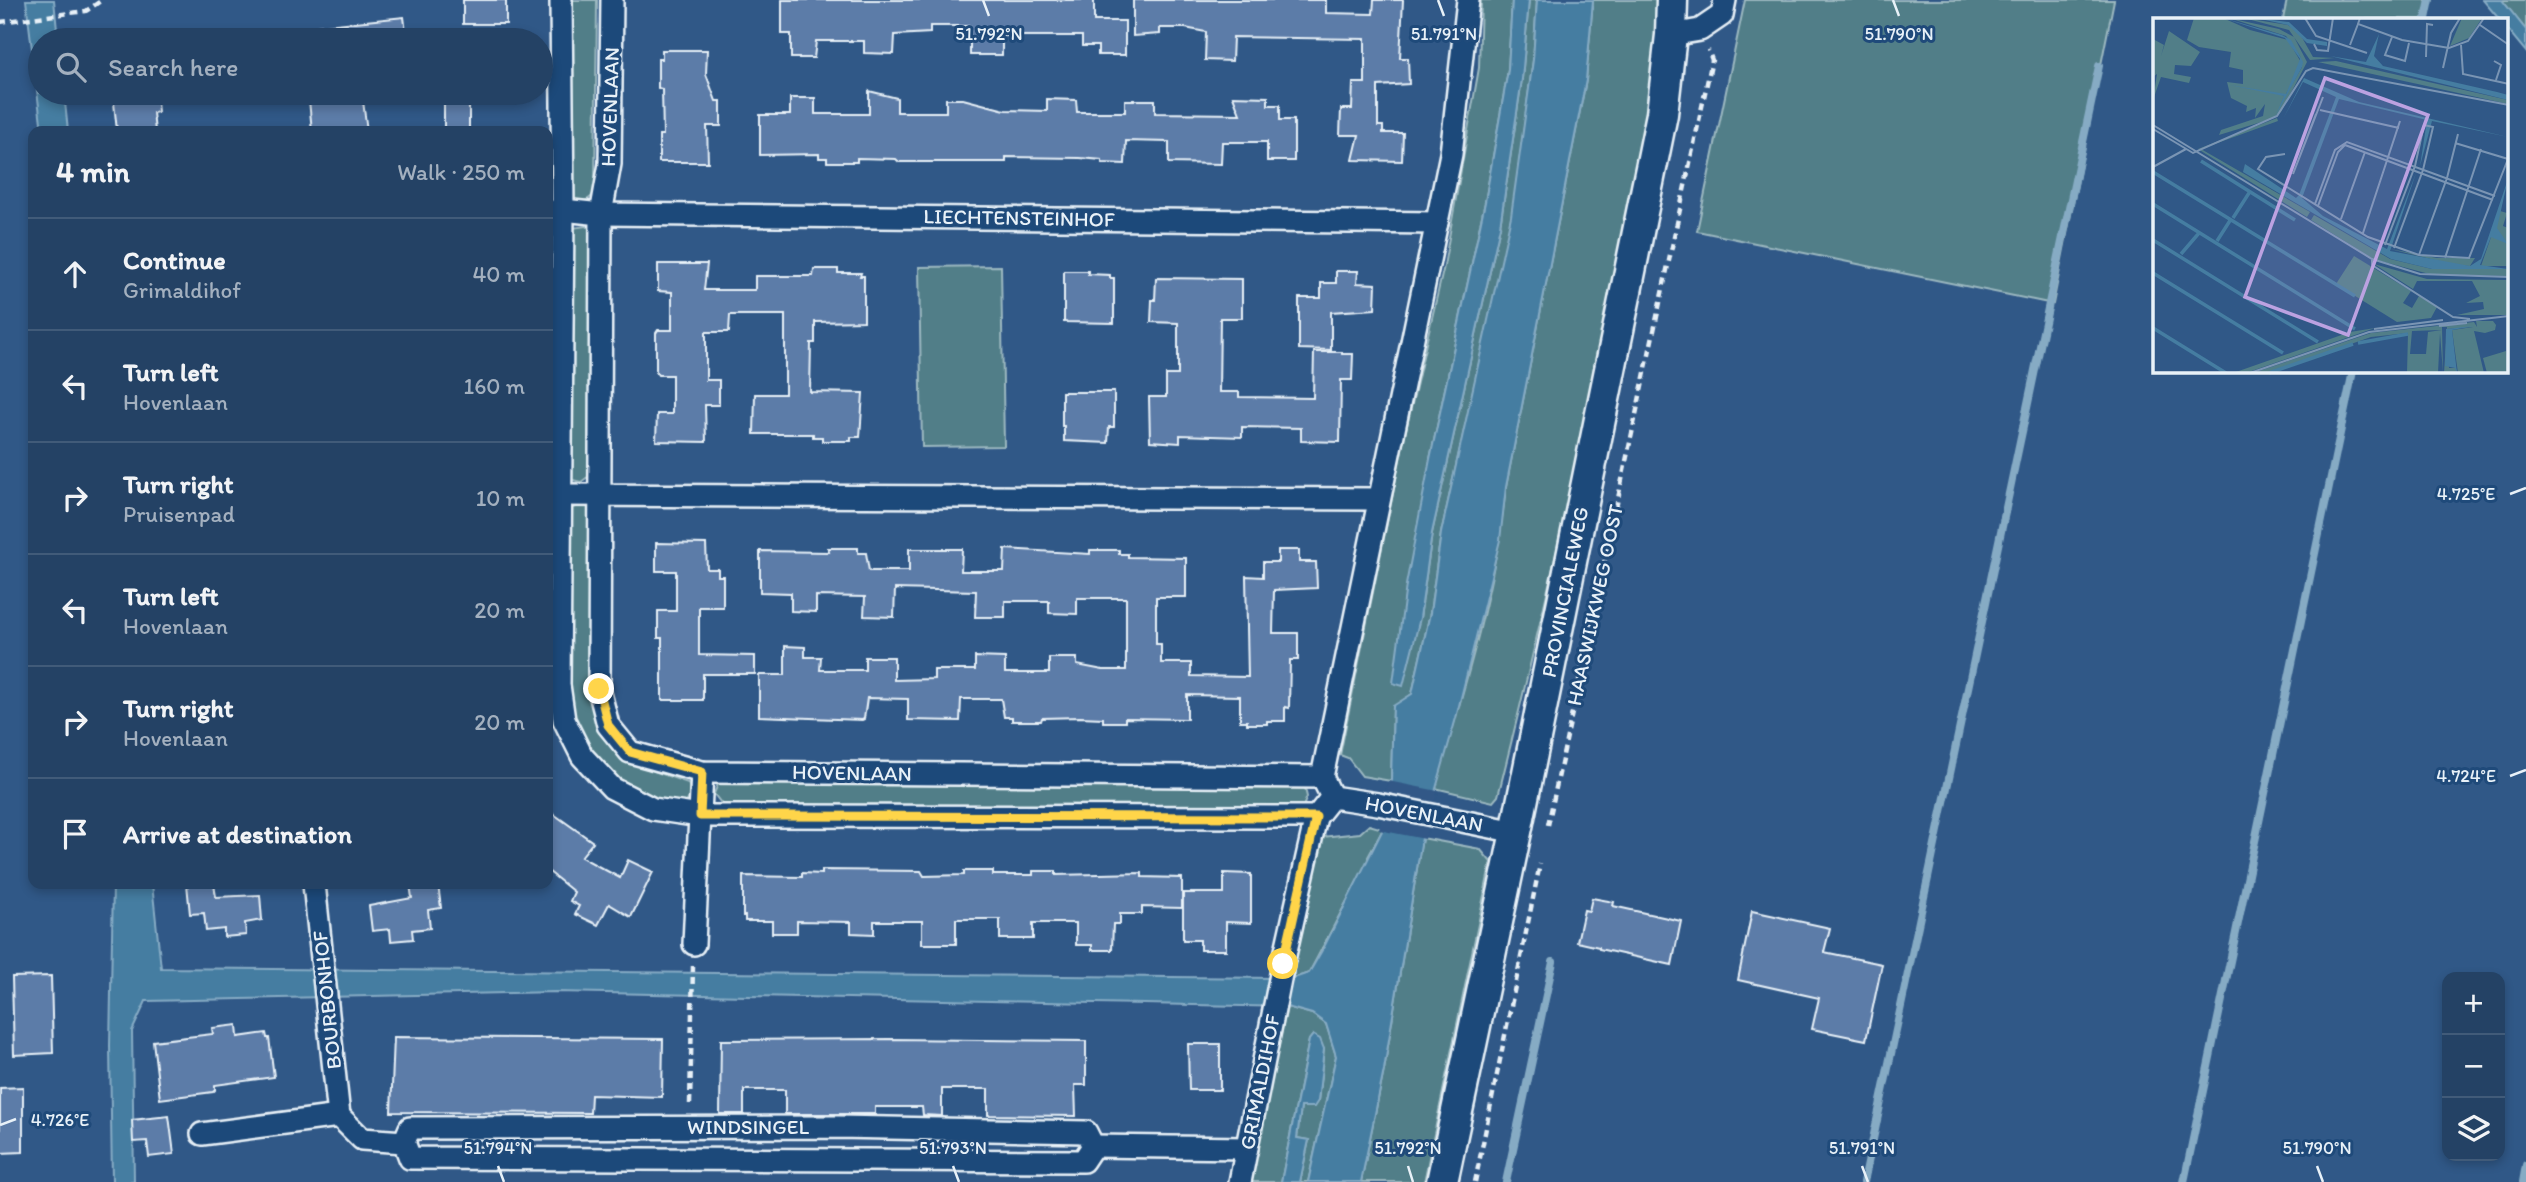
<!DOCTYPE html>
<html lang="en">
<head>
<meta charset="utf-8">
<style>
  body { margin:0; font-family:Itim,sans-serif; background:#2c496b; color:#f1f3f6 }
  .controls { position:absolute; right:21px; bottom:21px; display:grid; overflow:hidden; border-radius:14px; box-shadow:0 4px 10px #0003 }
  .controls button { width:63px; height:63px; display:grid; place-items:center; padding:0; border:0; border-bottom:2px solid #415b79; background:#244265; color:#f1f3f6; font:35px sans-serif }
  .stop { position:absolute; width:21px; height:21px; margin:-16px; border:5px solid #ffd54a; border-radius:50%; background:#fff }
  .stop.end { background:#ffd54a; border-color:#fff; box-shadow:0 2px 7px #0008 }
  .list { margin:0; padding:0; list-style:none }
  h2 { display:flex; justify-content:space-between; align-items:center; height:91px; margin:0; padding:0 28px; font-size:30px }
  h2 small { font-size:23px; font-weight:400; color:#a3b0bf }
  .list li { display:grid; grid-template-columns:46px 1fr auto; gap:21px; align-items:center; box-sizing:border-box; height:112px; padding:0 28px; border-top:2px solid #415b79 }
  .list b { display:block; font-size:26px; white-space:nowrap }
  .list p { margin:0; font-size:23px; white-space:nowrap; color:#a3b0bf }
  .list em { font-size:23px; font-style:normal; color:#a3b0bf }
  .icon { flex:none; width:38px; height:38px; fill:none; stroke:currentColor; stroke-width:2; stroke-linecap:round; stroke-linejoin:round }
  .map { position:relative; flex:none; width:2526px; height:1182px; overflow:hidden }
  .search { position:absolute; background:#244265; box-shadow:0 4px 10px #0003; left:28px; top:28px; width:525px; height:77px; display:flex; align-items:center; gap:18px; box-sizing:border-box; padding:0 24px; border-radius:38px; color:#a3b0bf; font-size:26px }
  .panel { position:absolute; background:#244265; box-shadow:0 4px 10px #0003; left:28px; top:126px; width:525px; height:763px; border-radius:14px }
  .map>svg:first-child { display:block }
</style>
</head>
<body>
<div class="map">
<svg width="2526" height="1182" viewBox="0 0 2526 1182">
  <rect width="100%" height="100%" fill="#305887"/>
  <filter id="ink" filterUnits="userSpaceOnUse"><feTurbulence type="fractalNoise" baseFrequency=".0143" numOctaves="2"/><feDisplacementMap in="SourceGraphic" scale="14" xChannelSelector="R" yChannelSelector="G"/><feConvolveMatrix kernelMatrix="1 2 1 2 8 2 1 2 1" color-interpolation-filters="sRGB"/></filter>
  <g filter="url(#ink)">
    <g fill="#517e88" stroke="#9cb8c0" stroke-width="2">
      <path d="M571,0H597L595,187C594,198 587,202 576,202L570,195Z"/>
      <polygon points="1481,0 1512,0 1508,70 1485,202 1430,459 1420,618 1432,533 1500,226 1522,79 1529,0 1537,0 1533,60 1512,216 1441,533 1430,613 1412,694 1393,707 1391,781 1362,776 1348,758 1340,755 1405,434 1444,266 1479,68"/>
      <path d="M1593,0H1658C1655,93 1633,186 1615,278C1581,451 1541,624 1498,796L1493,802L1435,788C1464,690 1495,589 1506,487L1586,80Z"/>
      <polygon points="1745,0 2114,0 2053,304 1697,231"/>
      <polygon points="2287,0 2428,0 2423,19 2283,19"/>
      <polygon points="2502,0 2526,0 2526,30"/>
      <polygon points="586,226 592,229 593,473 581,482 573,480 567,475 572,228"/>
      <polygon points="1001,266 1004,446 922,447 919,267"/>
      <path d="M581,505L591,508L592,619L619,751L637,765L688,783C691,791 691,797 685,804L668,805L626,788L585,745L566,696L570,509Z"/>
      <polygon points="720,779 1304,784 1307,797 1302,809 724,807 714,794"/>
      <polygon points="1369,825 1383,829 1368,857 1368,861 1309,973 1294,978 1294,965 1322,837 1360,833"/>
      <polygon points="1422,838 1480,849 1491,862 1424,1182 1361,1182 1384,1070"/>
      <polygon points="1287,1007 1312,1014 1326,1024 1336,1056 1308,1182 1300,1182 1309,1140 1297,1138 1301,1107 1318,1101 1324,1049 1313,1035 1309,1040 1281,1182 1249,1182"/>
    </g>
    <g fill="#457da1" stroke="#86abc4" stroke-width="2">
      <polygon points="26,0 54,0 58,40 40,40 40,93 64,93 68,131 42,131"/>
      <polygon points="1512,0 1529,0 1522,79 1500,226 1432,533 1420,618 1403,686 1393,683 1406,585 1430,459 1485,202 1508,70"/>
      <polygon points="1537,0 1593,0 1586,80 1506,487 1500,540 1456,718 1422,838 1384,1070 1361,1182 1308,1182 1336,1056 1326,1024 1312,1014 1287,1007 557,992 146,1001 132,1031 134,1182 112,1182 110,1046 113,884 152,884 161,968 1294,978 1309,973 1325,945 1383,829 1391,781 1393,706 1412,694 1430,613 1441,533 1511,216 1533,60"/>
      <polygon points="2483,0 2502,0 2526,30 2526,52 2507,29 2507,19 2499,19"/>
      <polygon points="1313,1035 1320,1039 1324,1049 1318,1101 1314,1107 1301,1107 1297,1138 1309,1140 1300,1182 1281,1182 1309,1040"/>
    </g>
    <polygon fill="#305887" points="1388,781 1438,791 1425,839 1379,830"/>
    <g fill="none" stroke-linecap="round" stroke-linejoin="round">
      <g stroke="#86abc4" stroke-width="8">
        <polyline points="2426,19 2430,0"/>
        <polyline points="1506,1182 1553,962"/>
        <polyline points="1864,1182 2099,66"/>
        <polyline points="2184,1182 2353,371"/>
        <polyline points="2523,1182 2526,1165"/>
      </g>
    </g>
    <g fill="#5c7ba8" stroke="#e8f1f8" stroke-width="2">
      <rect x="463" y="0" width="43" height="24"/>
      <polygon points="782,0 1094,0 1094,21 1125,21 1125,55 1098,55 1098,46 1082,46 1082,36 1002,36 1002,55 970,55 970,26 930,26 930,33 895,35 894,54 864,53 864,41 816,41 814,58 791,58 791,34 782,34"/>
      <polygon points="1133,0 1326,0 1326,13 1373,14 1374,0 1403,0 1400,58 1408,58 1409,84 1378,86 1378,126 1383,126 1383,133 1403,133 1402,161 1353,160 1359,135 1340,135 1341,109 1352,109 1353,83 1365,83 1365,39 1233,37 1232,61 1205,60 1206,32 1185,28 1160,28 1160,34 1133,36"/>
      <polygon points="404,17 407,40 318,40 317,26"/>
      <polygon points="662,50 707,50 706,74 716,101 721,101 721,126 707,126 708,162 659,162 659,135 663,135 662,89 658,88 658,59 662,59"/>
      <polygon points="869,91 897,98 897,112 946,112 946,99 963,99 1005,110 1047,111 1047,99 1076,100 1077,112 1125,112 1125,100 1155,100 1155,113 1240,114 1233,96 1268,97 1268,105 1280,105 1280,120 1294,120 1294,161 1267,161 1267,142 1222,142 1221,164 1169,163 1169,142 1126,141 1125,164 1102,163 1102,160 1080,158 1006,157 1006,162 899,162 896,159 857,158 857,162 827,162 827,158 819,158 819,154 760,155 760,115 790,115 790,98 815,98 815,114 869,114"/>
      <polygon points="113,93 156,93 158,112 153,113 155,131 117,131"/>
      <polygon points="362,94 367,131 312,131 309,100"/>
      <rect x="444" y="101" width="25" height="30"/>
      <polygon points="658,264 707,264 704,290 755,290 755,276 813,276 814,269 838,269 838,273 861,273 860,276 864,276 864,321 815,322 815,343 811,343 810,392 863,393 860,437 851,437 851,441 822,441 822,437 813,437 813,434 754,434 755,394 785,394 785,315 730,315 729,332 706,332 706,380 719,380 719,405 705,405 706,442 656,441 657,414 672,414 672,375 658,375 656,372 656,333 658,330 672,330 672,292 658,291"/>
      <polygon points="1064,271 1088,271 1088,274 1110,275 1110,278 1114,278 1114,323 1064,322"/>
      <polygon points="1336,271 1358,271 1357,283 1376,284 1375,309 1331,312 1331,350 1299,349 1299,298 1321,298 1321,283 1336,283"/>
      <polygon points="1156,278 1242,279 1242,318 1220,318 1219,392 1239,392 1239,397 1313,398 1314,352 1342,352 1342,354 1353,354 1352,380 1341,380 1340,442 1301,441 1301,428 1242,427 1242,437 1180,435 1180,443 1150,441 1149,397 1166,397 1166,375 1178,375 1178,323 1151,322 1152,300 1155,300"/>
      <polygon points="1062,392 1114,392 1114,427 1109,427 1108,443 1064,441 1064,426 1062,426"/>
      <polygon points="656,543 706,544 707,569 718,569 718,576 723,576 723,607 699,607 699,655 755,656 755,674 703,674 703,700 662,700 662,638 658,638 658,611 676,611 676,571 656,571"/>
      <polygon points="828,548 858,548 858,553 866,553 869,571 909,571 909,549 962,549 961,571 1004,571 1005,549 1090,554 1090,550 1119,550 1119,554 1128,554 1128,557 1186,558 1186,597 1156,597 1156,644 1161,644 1161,663 1191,663 1191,676 1248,677 1246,576 1263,577 1263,562 1278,562 1278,550 1299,550 1299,562 1316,562 1317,588 1274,590 1273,633 1298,633 1298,660 1290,660 1289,708 1285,707 1285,721 1267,721 1267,724 1247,724 1247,721 1240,721 1240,696 1187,695 1187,719 1125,718 1125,722 1103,722 1103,718 1080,717 1042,718 1041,721 1012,721 1012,717 1004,717 1001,699 961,699 960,721 908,720 908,699 867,698 864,719 862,720 759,716 759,675 785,675 785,646 805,647 805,657 821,657 820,670 865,670 865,657 894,657 894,680 934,679 934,670 975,670 975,657 1005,658 1005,673 1049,673 1049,658 1077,658 1077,665 1103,670 1126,670 1126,598 1077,598 1077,614 1049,613 1049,601 1005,601 1005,617 975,617 976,591 895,589 894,617 864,616 865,597 816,596 816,612 791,611 791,593 760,592 760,551 829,552"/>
      <polygon points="548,810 593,842 581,857 620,878 628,860 653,872 631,917 609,904 598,925 575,914 579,906 570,901 574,892 548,871"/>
      <polygon points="822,870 921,871 924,876 964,875 964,871 993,871 993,875 1033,875 1033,871 1056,871 1056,875 1142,873 1142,877 1182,878 1182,908 1142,907 1142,914 1120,914 1120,924 1113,924 1112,950 1092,950 1092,945 1076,945 1076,923 1033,923 1033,939 1000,939 1000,919 956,919 956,944 922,944 922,921 874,921 874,934 851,933 851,922 797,921 797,933 772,933 772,921 745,921 745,916 743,916 743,876 802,877 802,873 822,874"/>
      <polygon points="1224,873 1251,874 1251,923 1226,922 1226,950 1200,950 1200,940 1183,940 1183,893 1224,893"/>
      <polygon points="187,884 214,884 216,897 260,895 262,920 245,923 246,935 224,937 224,929 206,931 204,913 190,914"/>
      <polygon points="410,884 438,884 441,908 428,910 430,928 412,930 413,939 391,941 390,929 372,931 369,906 412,898"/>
      <polygon points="1592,898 1614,902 1613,906 1681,921 1672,965 1599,949 1599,947 1577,942 1584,910 1589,911"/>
      <polygon points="1752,911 1830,928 1824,952 1882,964 1866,1040 1812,1029 1819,998 1738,980"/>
      <polygon points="51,976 53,1053 14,1055 12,977"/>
      <polygon points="237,1025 238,1037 266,1033 267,1038 269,1038 274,1077 215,1085 215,1090 213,1092 160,1099 153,1041 213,1034 212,1028"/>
      <polygon points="394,1037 663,1039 662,1097 591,1095 590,1113 391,1112"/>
      <polygon points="891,1039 1086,1041 1086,1085 1075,1085 1076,1116 988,1115 988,1089 942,1089 942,1116 923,1115 922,1107 875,1107 875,1114 785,1114 785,1090 744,1090 744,1114 720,1114 721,1040"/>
      <polygon points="1188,1044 1220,1044 1220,1090 1189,1090"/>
      <polygon points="23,1087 23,1152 0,1153 0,1088"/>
      <polygon points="169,1116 174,1154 149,1157 147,1141 133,1142 132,1120"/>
    </g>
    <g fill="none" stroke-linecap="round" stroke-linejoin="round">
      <g stroke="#e8f1f8" stroke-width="26">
        <g id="street">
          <polyline points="561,0 563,210 559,685 564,720 582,756 612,788 653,809 700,816 1316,817"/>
          <polyline points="612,0 610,164 601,214 599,689 608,725 630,752 702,772 1322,777"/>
          <polyline points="1671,35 1700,30 1722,15 1725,0"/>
          <polyline points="548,212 563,210 601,214 1437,223"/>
          <polyline points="561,495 1379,499"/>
          <polyline points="1322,777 1451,154 1468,0"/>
          <polyline points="1332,797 1378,804 1516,832"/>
          <polyline points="314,884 339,1116"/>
          <polyline points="694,944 702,772"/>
          <polyline points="202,1134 339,1116 362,1139 404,1142 410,1158 1083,1161 1093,1146 1086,1132 838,1127 410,1128 404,1142"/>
          <polyline points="1093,1146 1247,1148"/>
          <polyline points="1240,1182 1283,964 1316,817 1332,797 1322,777"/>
        </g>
      </g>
      <g stroke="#e8f1f8" stroke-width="35">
        <polyline id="secondary" points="1442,1182 1516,832 1662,114 1671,35 1672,0"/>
      </g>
      <g stroke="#e8f1f8" stroke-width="4.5" stroke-dasharray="7 5" stroke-linecap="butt">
        <polyline points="0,22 86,11 102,0"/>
        <polyline points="1548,825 1712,60 1708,50"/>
        <polyline points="690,1104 693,966"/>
        <polyline points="1475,1182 1540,864"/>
      </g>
      <use href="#street" stroke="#1f4a7a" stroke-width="21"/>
      <use href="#secondary" stroke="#1f4a7a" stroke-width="30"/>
    </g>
  </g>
  <g fill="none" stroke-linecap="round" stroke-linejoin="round" filter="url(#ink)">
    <polyline stroke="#ffd54a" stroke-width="9" points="599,689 608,725 630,752 702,772 700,816 1316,817 1283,964"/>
  </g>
  <path fill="none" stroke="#e8f1f8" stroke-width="2.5" d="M983,0L989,16M1438,0L1444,16M1893,0L1899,16M2510,494L2526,488M2510,776L2526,770M0,1125L16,1119M498,1166L504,1182M953,1166L959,1182M1408,1166L1413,1182M1862,1166L1868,1182M2317,1166L2323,1182"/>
  <g text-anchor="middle" stroke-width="6" stroke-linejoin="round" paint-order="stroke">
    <g font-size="21" fill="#e8f1f8" stroke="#1f4a7a">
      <text transform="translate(610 107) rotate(-88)" y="7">HOVENLAAN</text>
      <text transform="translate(1019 218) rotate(1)" y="7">LIECHTENSTEINHOF</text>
      <text transform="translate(1565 592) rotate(-79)" y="7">PROVINCIALEWEG</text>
      <text transform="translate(1595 605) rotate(-78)" y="7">HAASWIJKWEG OOST</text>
      <text transform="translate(852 773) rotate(1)" y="7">HOVENLAAN</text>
      <text transform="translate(1424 814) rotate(11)" y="7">HOVENLAAN</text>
      <text transform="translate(327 1000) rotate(-96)" y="7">BOURBONHOF</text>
      <text transform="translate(1260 1082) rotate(-79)" y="7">GRIMALDIHOF</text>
      <text x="748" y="1134">WINDSINGEL</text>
    </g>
  </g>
  <g transform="translate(2153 18)">
    <rect width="355" height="355" fill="#305887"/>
    <path d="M41,0H70L97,12L135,22L149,46L133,76H126L132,78L127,87L149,49L147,38L133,18L76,0L126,11L141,19L154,44L128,94L118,101L66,117L68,112L110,98L112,86L102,100L103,90L93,94L94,88L78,80L74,64L90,66V52L76,49L78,34L46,29L34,22ZM91,0L135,7L147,16L160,39L182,40L157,42L136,12ZM309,0H329L316,20L297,28ZM16,13L47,34L38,48L22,47L21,56L38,59L36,65L8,59L0,82L4,56L0,59V21L11,27L8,38ZM183,43L355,82V86L165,44ZM124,100L125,103L48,131L157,194L154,199L45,131ZM347,193L354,195L350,208L355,210V248H328ZM161,197L237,241L279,251H355V258L280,257L220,241L158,202ZM237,231L284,240H322L317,248L280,246L262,243L236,235L268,243L290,244ZM201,238L258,273L250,285L259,290L266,278L284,289L278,300L244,304L183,266ZM221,246L274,261L355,262V297H304L331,291L330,284L313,285L327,278L319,263H264L260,271ZM323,303H340L343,307L342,312L332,315L321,313L331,355H305L299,312L320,309L294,311L296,350H303L304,355H291L294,309H289L290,355L287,315L285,355H254L255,315L218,319L115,355H100L218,315L321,304L324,309ZM289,312L275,314L273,336H257L259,313ZM222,310L93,355H80L197,314ZM353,333L355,355H334L330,340Z" fill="#517e88" fill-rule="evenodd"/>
    <path d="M70,0L129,17L138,22L147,38L150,44L149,49L123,97L131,78L76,67L133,76L147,41L132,20ZM103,0L136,4L154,21L174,24V28L154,25L135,7ZM226,16L221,38L230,48L344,74L355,77V82L177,38L213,44ZM151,60L206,84L355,119L279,103L267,148L274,102L186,81L149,180L170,198L234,231L263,155L237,233L317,248L328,241L355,161L344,210L355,226L338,219L327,247L355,251H279L238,241L90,154L92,146L143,180L146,177L183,79L150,64L130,101ZM321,308L299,312L304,355L302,350L292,348L293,311Z" fill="#457da1"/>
    <path fill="none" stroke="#457da1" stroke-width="3.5" d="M48,143L142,202M0,154L202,278M0,186L202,311M80,200L96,175M0,222L165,324M64,223L78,201M28,236L46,215M0,255L130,335M0,310L73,355M205,325L255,316M116,355L200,326"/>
    <path fill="none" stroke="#7a95b4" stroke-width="2" d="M152,0L163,18L214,35M207,0L205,6L249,22L296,30L315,23L331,0M327,7L356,27M239,19L232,37L252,43L256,25M161,26L164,32L175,33L180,0M197,27L205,6M308,27L310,56L356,66M273,39L274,6L280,7M341,43L348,47L343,62M290,50L298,15L307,0M167,92L246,110M163,96L140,156L170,79M0,107L219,241L267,256L356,259M0,111L40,135L124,98L153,53L160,50L356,87M132,136L113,139L105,151L215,219L266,237L316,240L355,141L302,125M0,149L33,131M162,186L182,132L194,124L342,178M165,188L185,134L192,127L340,182M188,201L212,134M210,215L247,103M232,227L262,148L271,107L280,109L270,152L241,230M266,237L294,160L305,116M292,240L328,131M219,241V247L300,299L317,301M286,308L314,305M221,311L290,302M97,355L216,314L356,298"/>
    <path fill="#bca2e1" fill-opacity="0.15" stroke="#bca2e1" stroke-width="3.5" d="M172,60L275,97L195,317L92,279Z"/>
    <rect width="355" height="355" fill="none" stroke="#e8f1f8" stroke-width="3.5"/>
  </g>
  <g font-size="18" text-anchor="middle" fill="#e8f1f8" stroke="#1f4a7a" stroke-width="6" stroke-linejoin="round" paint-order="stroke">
    <text x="989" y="40">51.792°N</text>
    <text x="1444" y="40">51.791°N</text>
    <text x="1899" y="40">51.790°N</text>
    <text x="2466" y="500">4.725°E</text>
    <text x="2466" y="782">4.724°E</text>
    <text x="60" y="1126">4.726°E</text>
    <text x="498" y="1154">51.794°N</text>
    <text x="953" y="1154">51.793°N</text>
    <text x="1408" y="1154">51.792°N</text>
    <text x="1862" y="1154">51.791°N</text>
    <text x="2317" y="1154">51.790°N</text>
  </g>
</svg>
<div class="controls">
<button>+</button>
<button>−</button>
<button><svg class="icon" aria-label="layers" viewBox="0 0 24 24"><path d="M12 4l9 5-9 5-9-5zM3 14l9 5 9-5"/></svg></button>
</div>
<div class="stop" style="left:1283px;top:964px"></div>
<div class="stop end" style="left:599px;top:689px"></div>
<div class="search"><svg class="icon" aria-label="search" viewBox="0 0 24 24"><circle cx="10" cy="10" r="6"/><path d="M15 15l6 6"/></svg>Search here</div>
<section class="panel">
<h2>4 min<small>Walk · 250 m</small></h2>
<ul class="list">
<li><svg class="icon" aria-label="ahead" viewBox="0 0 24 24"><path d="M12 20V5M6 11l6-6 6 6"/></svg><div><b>Continue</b><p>Grimaldihof</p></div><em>40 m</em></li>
<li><svg class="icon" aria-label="left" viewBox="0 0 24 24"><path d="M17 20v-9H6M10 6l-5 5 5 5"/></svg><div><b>Turn left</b><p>Hovenlaan</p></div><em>160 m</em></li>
<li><svg class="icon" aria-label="right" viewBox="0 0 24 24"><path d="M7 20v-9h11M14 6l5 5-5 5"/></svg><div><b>Turn right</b><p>Pruisenpad</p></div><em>10 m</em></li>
<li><svg class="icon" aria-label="left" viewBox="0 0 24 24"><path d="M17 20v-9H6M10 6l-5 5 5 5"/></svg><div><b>Turn left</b><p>Hovenlaan</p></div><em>20 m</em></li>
<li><svg class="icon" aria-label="right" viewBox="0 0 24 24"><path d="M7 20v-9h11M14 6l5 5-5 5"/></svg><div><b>Turn right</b><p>Hovenlaan</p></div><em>20 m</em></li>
<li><svg class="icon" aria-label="arrive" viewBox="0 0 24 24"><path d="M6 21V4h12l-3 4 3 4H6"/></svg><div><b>Arrive at destination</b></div></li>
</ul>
</section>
</div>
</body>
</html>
